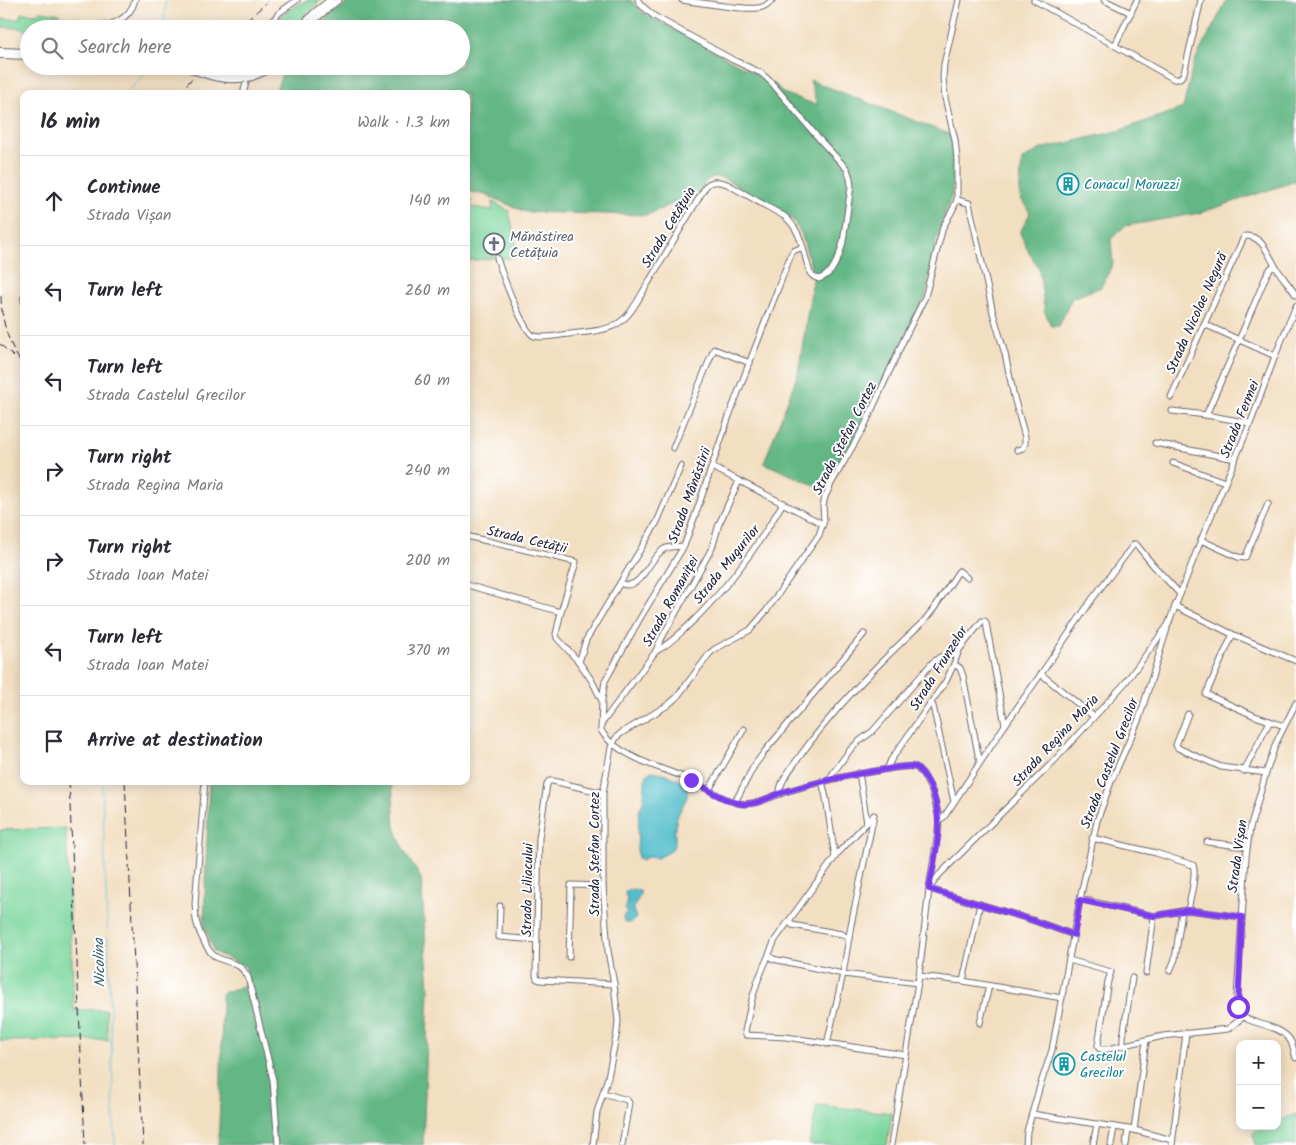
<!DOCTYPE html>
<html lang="en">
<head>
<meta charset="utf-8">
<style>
  body { margin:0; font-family:Kalam,sans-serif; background:#f2f2f3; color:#2b2b33 }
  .controls { position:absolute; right:15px; bottom:15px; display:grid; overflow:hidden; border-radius:10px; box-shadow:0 2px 12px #0003 }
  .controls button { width:45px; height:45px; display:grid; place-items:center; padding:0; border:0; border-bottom:1px solid #e1e1e2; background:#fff; color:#2b2b33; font:25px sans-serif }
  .stop { position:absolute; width:15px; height:15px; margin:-11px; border:4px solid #7c3aed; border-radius:50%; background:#fff }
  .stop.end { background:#7c3aed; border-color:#fff; box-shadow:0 1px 5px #0008 }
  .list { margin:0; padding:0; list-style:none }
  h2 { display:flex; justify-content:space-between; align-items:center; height:65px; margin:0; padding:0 20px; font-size:21px }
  h2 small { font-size:16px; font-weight:400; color:#7c7c81 }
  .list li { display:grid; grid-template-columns:32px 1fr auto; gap:15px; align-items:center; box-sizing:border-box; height:90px; padding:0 20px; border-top:1px solid #e1e1e2 }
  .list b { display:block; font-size:19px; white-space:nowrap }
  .list p { margin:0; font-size:16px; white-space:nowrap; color:#7c7c81 }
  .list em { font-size:16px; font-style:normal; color:#7c7c81 }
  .icon { flex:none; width:28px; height:28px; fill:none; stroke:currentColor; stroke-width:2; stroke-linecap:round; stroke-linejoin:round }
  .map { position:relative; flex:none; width:1296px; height:1145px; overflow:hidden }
  .search { position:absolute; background:#fff; box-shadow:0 2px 12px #0003; left:20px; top:20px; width:450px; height:55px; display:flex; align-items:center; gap:12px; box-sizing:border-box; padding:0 18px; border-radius:28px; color:#7c7c81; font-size:19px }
  .panel { position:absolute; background:#fff; box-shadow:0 2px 12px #0003; left:20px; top:90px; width:450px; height:695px; border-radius:10px }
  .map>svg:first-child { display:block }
</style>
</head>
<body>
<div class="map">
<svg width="1296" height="1145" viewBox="0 0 1296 1145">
  <rect width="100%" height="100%" fill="#fff"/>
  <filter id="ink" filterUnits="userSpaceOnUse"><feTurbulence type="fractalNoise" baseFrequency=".02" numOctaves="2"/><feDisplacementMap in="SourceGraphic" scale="10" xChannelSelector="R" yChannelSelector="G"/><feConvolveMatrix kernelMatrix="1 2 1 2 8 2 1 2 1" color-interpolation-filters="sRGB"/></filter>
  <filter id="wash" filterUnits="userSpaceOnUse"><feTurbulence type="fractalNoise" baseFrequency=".0096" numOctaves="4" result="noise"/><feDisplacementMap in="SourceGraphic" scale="20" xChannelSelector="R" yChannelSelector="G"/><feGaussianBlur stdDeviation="1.12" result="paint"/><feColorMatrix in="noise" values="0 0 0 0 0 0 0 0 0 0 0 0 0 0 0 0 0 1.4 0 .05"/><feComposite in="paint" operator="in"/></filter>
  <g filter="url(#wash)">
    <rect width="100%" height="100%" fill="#f2dec0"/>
    <g fill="#7bd69c" stroke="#4e7c6c">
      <polygon points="306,0 321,0 292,29 271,29 282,15"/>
      <polygon points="40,11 60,14 59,25 47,26 41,29 29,29 29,31 19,28 0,27 0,19 19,19 22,13 39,14"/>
      <polygon points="466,199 471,199 471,207 492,210 493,202 509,211 518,252 517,252 517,257 500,259 498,251 493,252 494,258 467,261"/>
      <polygon points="66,828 74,1010 106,1010 108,1040 0,1041 0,830"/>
      <polygon points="817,1105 892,1113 887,1145 809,1145"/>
      <polygon points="1296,1114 1296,1145 1256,1145 1253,1133 1268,1126 1277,1126 1277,1122"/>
    </g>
    <g fill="#64b784" stroke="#436c60">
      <polygon points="351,0 631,0 642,12 758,75 776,85 783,93 817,105 810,80 954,136 952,194 937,237 925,298 849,449 827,491 764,463 798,373 814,273 811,267 801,233 793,220 778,210 723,178 714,177 707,180 699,192 647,215 526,212 486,195 466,191 466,94 268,94 276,91 282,74 288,66 461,66 461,29 316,29 320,24"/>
      <polygon points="1227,0 1296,0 1296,181 1200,213 1125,226 1111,239 1113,264 1101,287 1072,298 1059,326 1051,326 1045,312 1039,268 1029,253 1020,233 1030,213 1020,197 1020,185 1022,160 1041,149 1118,131 1183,108 1194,62"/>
      <polygon points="209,781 392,781 395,827 404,851 421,878 429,989 423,1145 218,1145 221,1082 222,993 246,985 246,967 214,952 204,925"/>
    </g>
    <g fill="#51beca" stroke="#3a7082">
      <path d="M651,771C664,772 677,778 688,787L687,797L677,817L675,828V842L672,850L666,854L657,858L647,857L641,861L638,858L637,849L639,812L644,798L645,781L647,775Z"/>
      <polygon points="629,889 631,891 634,889 640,891 640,894 633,910 636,918 631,923 626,923 623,919 624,915 627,912 625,908 627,900 625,894 626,891"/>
    </g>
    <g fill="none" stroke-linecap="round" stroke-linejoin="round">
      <g stroke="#51beca" stroke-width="1">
        <polyline points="163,29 166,0"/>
        <polyline points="126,94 151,66"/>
        <polyline points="102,781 115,1145"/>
      </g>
    </g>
  </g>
  <g filter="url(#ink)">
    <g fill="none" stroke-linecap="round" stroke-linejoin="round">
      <g stroke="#6b646a" stroke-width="7">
        <g id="minor">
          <path d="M682,0C697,2 751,12 762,7C766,6 769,3 772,0"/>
          <path d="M1034,0L1174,79C1179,80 1182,77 1184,73L1201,0"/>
          <polyline points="1104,0 1131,13"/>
          <path d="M90,29C110,25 129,22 135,0"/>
          <polyline points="266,29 279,13 297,0"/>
          <polyline points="1115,45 1137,0"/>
          <polyline points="243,94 246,83 245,66"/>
          <polyline points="957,200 969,203 993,313 1005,354 1014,397 1025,437 1025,444 1023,448 1017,450"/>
          <path d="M803,247L793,251L790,257L729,416L696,513L684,546L639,620L605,681L602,700L601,730C611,750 645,763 665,770C674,773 684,777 693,781C707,789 730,804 745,804C759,804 773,796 785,792C817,782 849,775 882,770C893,768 905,765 916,767L923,774L932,791L939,817L938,832L929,889L1029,919L1074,935"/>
          <path d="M497,258C501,271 523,332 534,336C545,339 558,335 569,334C584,332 603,332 617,324C631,316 639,298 647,285C667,252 686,219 706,186C712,180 719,181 727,184L784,216C802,230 803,252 810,273L814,277L819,279L825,276L831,271L835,264L839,256L843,242L851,186L850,178L847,169L820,140L771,82L761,73L733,60L654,16L641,5L638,0"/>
          <polyline points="1204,324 1275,356"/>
          <path d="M1171,397L1243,239L1245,236C1263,235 1269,257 1277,269C1283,278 1290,286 1296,295"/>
          <polyline points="1172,411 1206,415 1250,423"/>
          <polyline points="1206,415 1239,340 1267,274 1271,268 1275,267"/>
          <polyline points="1155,443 1235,459"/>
          <polyline points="673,448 714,349 750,363"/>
          <polyline points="1173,463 1225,482"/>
          <polyline points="712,467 823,524"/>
          <polyline points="466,536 576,562 561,612 556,634 557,638 579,662 592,681 601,699"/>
          <polyline points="1201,540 1238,557 1245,558 1268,504"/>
          <polyline points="620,583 657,522 681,466"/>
          <polyline points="467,585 561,612"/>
          <polyline points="1175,606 1232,634 1232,636 1206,694 1255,716 1284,726"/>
          <polyline points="1232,634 1296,661"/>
          <path d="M656,651C669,645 678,635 689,625C726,589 757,548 783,503"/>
          <path d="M579,662L586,640L620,583C622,584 625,585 627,585C643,585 651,556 664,549C670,546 677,547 684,546"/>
          <polyline points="954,664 960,668 963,676 978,754 980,761"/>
          <polyline points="1041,674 1093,716"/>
          <polyline points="930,703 933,706 954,802"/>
          <path d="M1296,703L1276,743L1266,773L1250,828L1246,857L1237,996C1237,1001 1237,1007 1239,1012C1245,1025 1279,1023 1290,1040C1293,1045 1294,1052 1296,1058"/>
          <polyline points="1188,714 1176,745 1178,748 1221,767 1266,773"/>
          <polyline points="602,723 656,651 659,643 712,548 719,524 739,481"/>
          <polyline points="887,769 891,760 946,681 954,664 959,650 982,621 985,621 986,623 1005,725"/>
          <polyline points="1244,771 1270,721"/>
          <polyline points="859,773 867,823"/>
          <polyline points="830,779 833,773 850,750 858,742 873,731 933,662 940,657 957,654"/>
          <path d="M205,781L195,904C196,909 195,915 196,920C198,930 207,952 216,957C231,965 238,960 248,977L273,1080L278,1145"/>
          <polyline points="822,781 826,798 835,857"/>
          <polyline points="709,790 744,729"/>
          <polyline points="603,793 553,781 549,781 547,784 539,838 536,975 537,979 540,980 614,984"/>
          <path d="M780,794C779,782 791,769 797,760C834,708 878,664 924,621L935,607L958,572L959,571L967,578"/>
          <polyline points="735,802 754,766 765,751 864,634"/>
          <polyline points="939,820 944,817 1005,725 1041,674 1093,598 1134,544 1136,544 1153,565 1180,594"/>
          <path d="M1092,838L1156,853L1193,865C1197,874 1190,899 1188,910"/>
          <polyline points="1207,842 1247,847"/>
          <polyline points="1080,899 1154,916 1188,910 1242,917"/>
          <polyline points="500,906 499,937 537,940"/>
          <polyline points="789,921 792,925 842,934 849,939"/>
          <polyline points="769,955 773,959 843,974 918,983"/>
          <polyline points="569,957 571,885 603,886"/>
          <polyline points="1069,960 1111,972 1108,981 1098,1045 1098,1047 1100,1049 1108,1049 1163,1036 1228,1029 1243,1017"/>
          <polyline points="1170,971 1175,959 1182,911"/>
          <polyline points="1146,973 1154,916"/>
          <polyline points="919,976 963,981 980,904"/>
          <polyline points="963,981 1062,998"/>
          <polyline points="980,1023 989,986"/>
          <polyline points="827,1044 843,974 851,925 874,815 838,853 775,940 758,980 752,999 745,1031 746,1035 786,1037 906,1055"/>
          <polyline points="1123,1046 1123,1037 1132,978"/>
          <polyline points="603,1093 627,1100 629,1103 622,1145"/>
          <polyline points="1032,1114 1134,1130 1172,1140"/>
          <polyline points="1134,1130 1146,1041"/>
          <polyline points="593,1145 597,1112 608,1077 617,1032 618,1021 614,984 608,951 603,886 603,793 611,747 616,738 620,734 668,705 677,697 710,653 715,649 750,630 767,610 819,535 824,520 823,506 825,497 832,482 864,427 905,337 925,297 943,227 952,211 957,200 957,159 955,140 945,98 943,78 944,64 959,0"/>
          <polyline points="891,1145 919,976 929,889 938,876 1053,762 1125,683 1168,625 1201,540 1252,419 1275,356 1296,306"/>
          <polyline points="1026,1145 1027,1131 1040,1086 1052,1050 1080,899 1097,821 1111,782 1139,719 1167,629"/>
          <polyline points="1093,1145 1097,1124"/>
          <polyline points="1111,1145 1114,1127"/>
          <polyline points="1126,1145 1128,1129"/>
          <polyline points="1172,1145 1186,1033"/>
        </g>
      </g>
      <g stroke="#6b646a" stroke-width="8">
        <g id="major">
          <polyline points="299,29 315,12 330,0"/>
          <polyline points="305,29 319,16 338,0"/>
          <polyline points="0,51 29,52"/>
          <polyline points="0,55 29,56"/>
          <polyline points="250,73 264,66"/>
          <polyline points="252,77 264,72 272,66"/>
        </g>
      </g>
      <use href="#minor" stroke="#fff" stroke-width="5"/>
      <use href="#major" stroke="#fff" stroke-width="6"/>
      <g stroke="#22223b" stroke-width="1" stroke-dasharray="8 4" stroke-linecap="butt">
        <polyline points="238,29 269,0"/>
        <polyline points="179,94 202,66"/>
        <path d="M1,296C1,315 6,336 15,352C17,357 21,362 24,366"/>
        <polyline points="21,296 24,348"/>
        <polyline points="0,344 14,357"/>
        <polyline points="69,781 85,1145"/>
        <polyline points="125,781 143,1145"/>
      </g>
      <g stroke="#6b646a" stroke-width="8" stroke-linecap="butt">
        <g id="major-bridge">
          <path d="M183,66C207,76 225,83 252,77"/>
          <path d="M195,66C215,74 229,77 250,73"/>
        </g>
      </g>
      <use href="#major-bridge" stroke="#fff" stroke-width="6"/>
    </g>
  </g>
  <g fill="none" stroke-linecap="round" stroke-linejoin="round" filter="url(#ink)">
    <path stroke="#7c3aed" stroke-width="6" d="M691,780C705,788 728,803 744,804C757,805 771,796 784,792C816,782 848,775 882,770C893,768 905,765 916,767C923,772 926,779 930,786C946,820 935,854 929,889L1029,919L1074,935L1080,900L1154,916L1188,910L1242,917L1238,1007"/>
  </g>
  <defs>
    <g id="building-ring" transform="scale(1.125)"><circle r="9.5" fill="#fff" stroke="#0f9aa8" stroke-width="1.5"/><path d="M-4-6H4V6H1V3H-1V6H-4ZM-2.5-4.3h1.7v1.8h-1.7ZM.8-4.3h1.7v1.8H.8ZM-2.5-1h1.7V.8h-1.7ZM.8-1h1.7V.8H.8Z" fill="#0f9aa8"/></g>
    <g id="church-ring" transform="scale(1.125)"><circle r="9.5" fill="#fff" stroke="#6b7280" stroke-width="1.5"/><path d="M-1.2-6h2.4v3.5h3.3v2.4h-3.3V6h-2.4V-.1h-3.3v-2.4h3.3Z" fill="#6b7280"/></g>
  </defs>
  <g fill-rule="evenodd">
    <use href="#building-ring" x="1068" y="184"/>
    <use href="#church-ring" x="494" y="244"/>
    <use href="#building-ring" x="1064" y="1064"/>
  </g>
  <g text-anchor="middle" stroke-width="4" stroke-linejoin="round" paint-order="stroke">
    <g font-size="14" fill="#0d838f" stroke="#fff" text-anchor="start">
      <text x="1084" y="189">Conacul Moruzzi</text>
      <text x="1080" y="1061">Castelul<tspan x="1080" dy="16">Grecilor</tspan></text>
    </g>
    <g font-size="14" fill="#22223b" stroke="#fff">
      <text transform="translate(668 227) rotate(-59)" y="5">Strada Cetățuia</text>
      <text transform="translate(1196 313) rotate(-66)" y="5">Strada Nicolae Negură</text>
      <text transform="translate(1239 419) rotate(-68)" y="5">Strada Fermei</text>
      <text transform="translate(844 438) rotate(-63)" y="5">Strada Ștefan Cortez</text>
      <text transform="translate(689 495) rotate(-70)" y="5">Strada Mânăstirii</text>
      <text transform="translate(527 539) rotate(13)" y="5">Strada Cetății</text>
      <text transform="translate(726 564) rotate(-51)" y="5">Strada Mugurilor</text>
      <text transform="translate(670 601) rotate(-61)" y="5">Strada Romaniței</text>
      <text transform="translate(938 668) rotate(-58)" y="5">Strada Frunzelor</text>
      <text transform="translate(1055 740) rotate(-47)" y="5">Strada Regina Maria</text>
      <text transform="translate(1109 763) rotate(-69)" y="5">Strada Castelul Grecilor</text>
      <text transform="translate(594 854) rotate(-90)" y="5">Strada Ștefan Cortez</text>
      <text transform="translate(1237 856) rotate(-82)" y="5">Strada Vișan</text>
      <text transform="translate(527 890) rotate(-89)" y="5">Strada Liliacului</text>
    </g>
    <g font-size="14" fill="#5b616d" stroke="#fff" text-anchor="start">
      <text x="510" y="241">Mănăstirea<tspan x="510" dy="16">Cetățuia</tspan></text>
    </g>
    <g font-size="15" font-style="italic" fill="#356074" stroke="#fff">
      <text transform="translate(99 963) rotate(-92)" y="5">Nicolina</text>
    </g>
  </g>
</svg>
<div class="controls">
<button>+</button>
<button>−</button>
</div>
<div class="stop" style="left:1238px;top:1007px"></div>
<div class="stop end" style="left:691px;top:780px"></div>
<div class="search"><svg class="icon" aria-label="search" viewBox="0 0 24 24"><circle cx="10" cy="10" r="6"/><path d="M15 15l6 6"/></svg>Search here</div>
<section class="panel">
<h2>16 min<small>Walk · 1.3 km</small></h2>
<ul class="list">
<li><svg class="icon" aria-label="ahead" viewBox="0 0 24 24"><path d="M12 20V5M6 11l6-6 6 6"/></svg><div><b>Continue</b><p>Strada Vișan</p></div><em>140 m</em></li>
<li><svg class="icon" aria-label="left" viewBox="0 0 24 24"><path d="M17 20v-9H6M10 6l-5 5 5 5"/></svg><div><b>Turn left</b></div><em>260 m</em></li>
<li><svg class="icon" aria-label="left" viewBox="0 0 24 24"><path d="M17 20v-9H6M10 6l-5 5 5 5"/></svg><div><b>Turn left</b><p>Strada Castelul Grecilor</p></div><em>60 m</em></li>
<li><svg class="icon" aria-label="right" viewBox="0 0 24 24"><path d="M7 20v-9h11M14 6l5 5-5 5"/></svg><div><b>Turn right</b><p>Strada Regina Maria</p></div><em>240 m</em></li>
<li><svg class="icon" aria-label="right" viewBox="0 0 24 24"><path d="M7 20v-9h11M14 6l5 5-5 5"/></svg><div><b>Turn right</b><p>Strada Ioan Matei</p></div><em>200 m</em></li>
<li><svg class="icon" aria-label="left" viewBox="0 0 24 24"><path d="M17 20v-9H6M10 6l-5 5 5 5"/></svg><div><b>Turn left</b><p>Strada Ioan Matei</p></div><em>370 m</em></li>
<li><svg class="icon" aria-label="arrive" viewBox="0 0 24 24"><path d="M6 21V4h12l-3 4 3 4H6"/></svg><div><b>Arrive at destination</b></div></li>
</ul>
</section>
</div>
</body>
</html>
